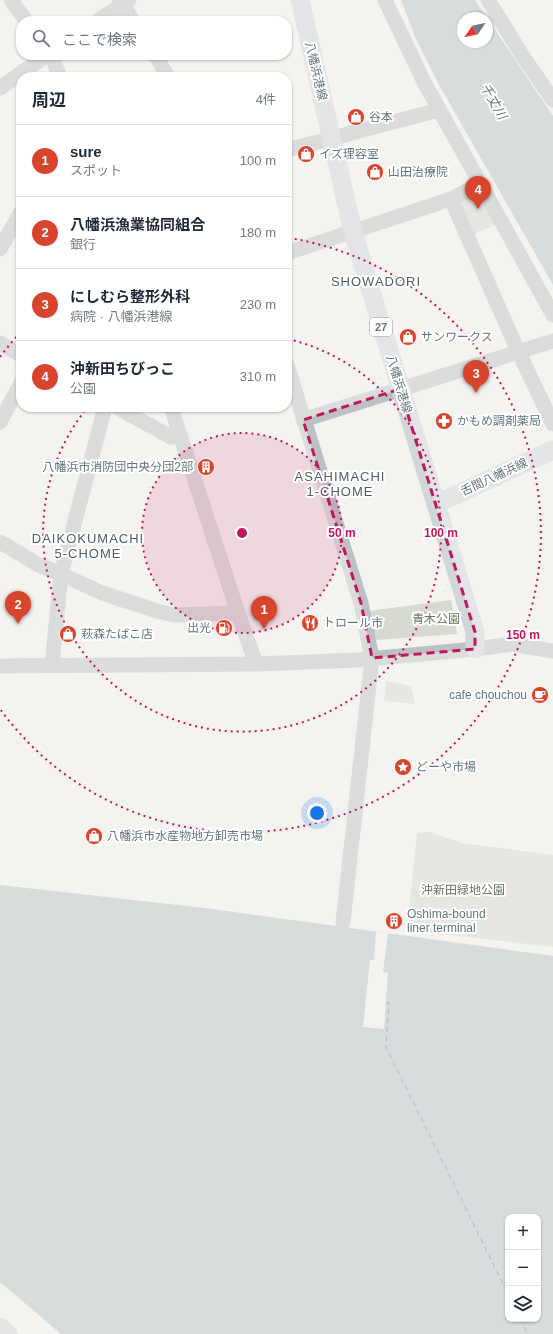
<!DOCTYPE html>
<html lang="ja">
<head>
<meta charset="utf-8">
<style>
  body { margin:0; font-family:Arial,"Noto Sans JP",sans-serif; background:#f2f2f3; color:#1f2937 }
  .controls { position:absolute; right:12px; bottom:12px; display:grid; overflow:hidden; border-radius:8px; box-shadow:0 1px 3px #0004 }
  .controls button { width:36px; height:36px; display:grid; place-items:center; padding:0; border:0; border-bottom:1px solid #e0e1e3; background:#fff; color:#1f2937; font:20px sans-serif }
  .compass { position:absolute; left:457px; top:12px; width:36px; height:36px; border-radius:50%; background:#fff; box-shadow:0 1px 3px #0004; rotate:236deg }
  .you { position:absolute; left:317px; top:813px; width:14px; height:14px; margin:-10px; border:3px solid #fff; border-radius:50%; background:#1a73e8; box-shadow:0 0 0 6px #1a73e833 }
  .badge { display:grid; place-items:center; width:26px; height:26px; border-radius:50%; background:#d8442c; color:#fff; font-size:13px; font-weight:700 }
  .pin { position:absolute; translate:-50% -33px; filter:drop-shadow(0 1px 2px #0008) }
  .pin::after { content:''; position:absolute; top:21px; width:14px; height:12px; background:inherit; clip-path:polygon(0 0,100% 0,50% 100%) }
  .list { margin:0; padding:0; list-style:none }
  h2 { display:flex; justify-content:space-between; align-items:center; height:52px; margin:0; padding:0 16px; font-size:17px }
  h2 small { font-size:13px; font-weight:400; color:#747a83 }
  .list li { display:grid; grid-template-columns:26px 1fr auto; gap:12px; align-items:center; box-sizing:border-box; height:72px; padding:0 16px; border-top:1px solid #e0e1e3 }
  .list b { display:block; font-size:15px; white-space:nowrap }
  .list p { margin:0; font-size:13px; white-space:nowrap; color:#747a83 }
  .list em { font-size:13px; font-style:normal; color:#747a83 }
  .icon { flex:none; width:22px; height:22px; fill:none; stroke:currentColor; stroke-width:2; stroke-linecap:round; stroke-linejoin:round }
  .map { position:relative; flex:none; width:553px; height:1334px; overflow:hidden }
  .search { position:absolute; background:#fff; box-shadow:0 1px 3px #0004; left:16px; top:16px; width:276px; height:44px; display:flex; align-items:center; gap:10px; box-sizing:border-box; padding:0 14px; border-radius:16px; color:#747a83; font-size:15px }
  .panel { position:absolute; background:#fff; box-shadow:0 1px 3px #0004; left:16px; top:72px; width:276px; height:340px; border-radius:16px }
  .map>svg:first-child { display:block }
</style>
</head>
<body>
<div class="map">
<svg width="553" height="1334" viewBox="0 0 553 1334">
  <rect width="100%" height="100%" fill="#f4f3f0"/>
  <g fill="#d6dad1">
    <polygon points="478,181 501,222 473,235 456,196"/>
    <polygon points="451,600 457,634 376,640 369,611"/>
    <polygon points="386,681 411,686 415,704 384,701"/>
    <polygon points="430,832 462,843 553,855 553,947 407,930 417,833"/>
  </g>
  <g fill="#b6c2c5" fill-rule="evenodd">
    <path d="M401,0H475L553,116V285L438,83L416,39ZM463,18H487V42H463Z"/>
    <path d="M0,885L205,908L553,956V1334H61L0,1282ZM508,1217H538V1319H508Z"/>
  </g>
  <polygon fill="#f4f3f0" points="376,932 388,933 383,972 388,973 384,1029 363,1027 370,960 374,960"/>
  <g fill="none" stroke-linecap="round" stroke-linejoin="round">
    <g stroke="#60777d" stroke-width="1" stroke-dasharray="5 4" stroke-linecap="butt">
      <polyline points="386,1003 389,1003 386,1047 508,1294"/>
      <polyline points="520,1319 528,1334"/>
    </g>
    <g stroke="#bdc1c4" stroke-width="15">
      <polyline points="11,0 26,21"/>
      <polyline points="120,0 133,21"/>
      <polyline points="385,0 424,82 553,315"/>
      <polyline points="488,0 522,55 553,100"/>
      <polyline points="97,21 129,0"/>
      <polyline points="51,55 60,77"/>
      <polyline points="155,55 168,77"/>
      <polyline points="0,88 47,55"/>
      <polyline points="287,150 439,110"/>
      <polyline points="451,199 518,351 553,424"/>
      <polyline points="0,249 21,212"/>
      <polyline points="287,253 451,199 480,184"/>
      <polyline points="0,343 21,355"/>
      <polyline points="287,365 361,603 372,658 343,922"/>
      <polyline points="116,407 171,437 180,436"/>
      <polyline points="171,407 238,613 256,664"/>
      <polyline points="303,420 553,341"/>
      <polyline points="0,422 21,383"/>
      <polyline points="0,542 39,565 61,574 102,593 157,611 174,615 238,613"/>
      <polyline points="52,665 61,574 105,407"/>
      <polyline points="0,666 256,664 358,660 475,649 513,644 553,651"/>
    </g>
    <g stroke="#d1d6d9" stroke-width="19">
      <polyline points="300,0 353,232 475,632 475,649"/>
      <polyline points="436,504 553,450"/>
      <polyline points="0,1327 8,1334"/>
    </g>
  </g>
  <path d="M0 0H553V1334H0ZM400,389L475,632V649L372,658L361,603L303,420Z" fill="#f4f3f0" fill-opacity=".55" fill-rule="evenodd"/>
  <path fill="none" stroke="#c2185b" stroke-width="3" stroke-dasharray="8 5" stroke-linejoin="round" d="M400,389L475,632V649L372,658L361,603L303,420Z"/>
  <circle cx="242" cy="533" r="100" fill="#c2185b" fill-opacity=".12"/>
  <g fill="none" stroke="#c2185b" stroke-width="2" stroke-dasharray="2 4">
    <circle cx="242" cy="533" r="100"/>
    <path d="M288 339A199 199 0 1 1 87 408"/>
    <path d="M0 357A299 299 0 0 1 20 333M289 238A299 299 0 1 1 0 709"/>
  </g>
  <defs>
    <g id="shop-disc" transform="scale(0.9)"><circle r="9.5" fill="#d8442c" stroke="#fff"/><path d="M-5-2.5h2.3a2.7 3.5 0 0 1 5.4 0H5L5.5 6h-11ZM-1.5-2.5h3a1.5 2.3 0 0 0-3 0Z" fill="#fff"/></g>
    <g id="pharmacy-disc" transform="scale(0.9)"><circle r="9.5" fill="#d8442c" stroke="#fff"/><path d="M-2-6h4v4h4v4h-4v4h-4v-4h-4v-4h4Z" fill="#fff"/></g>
    <g id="building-disc" transform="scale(0.9)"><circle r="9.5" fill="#d8442c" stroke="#fff"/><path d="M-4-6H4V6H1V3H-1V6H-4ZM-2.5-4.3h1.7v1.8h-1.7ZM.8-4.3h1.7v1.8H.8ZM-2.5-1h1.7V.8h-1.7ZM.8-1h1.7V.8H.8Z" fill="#fff"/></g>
    <g id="restaurant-disc" transform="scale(0.9)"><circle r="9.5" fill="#d8442c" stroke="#fff"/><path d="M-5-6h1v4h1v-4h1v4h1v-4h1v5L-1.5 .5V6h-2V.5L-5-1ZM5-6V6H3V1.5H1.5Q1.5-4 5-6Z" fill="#fff"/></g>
    <g id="fuel-disc" transform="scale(0.9)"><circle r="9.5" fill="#d8442c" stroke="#fff"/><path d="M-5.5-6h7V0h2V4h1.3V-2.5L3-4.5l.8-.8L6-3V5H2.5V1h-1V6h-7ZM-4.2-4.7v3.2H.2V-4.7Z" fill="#fff"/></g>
    <g id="cafe-disc" transform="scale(0.9)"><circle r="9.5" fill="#d8442c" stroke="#fff"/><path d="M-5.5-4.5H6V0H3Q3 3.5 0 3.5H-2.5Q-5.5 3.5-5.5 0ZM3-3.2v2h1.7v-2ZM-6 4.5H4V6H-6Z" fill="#fff"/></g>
    <g id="sight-disc" transform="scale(0.9)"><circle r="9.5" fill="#d8442c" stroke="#fff"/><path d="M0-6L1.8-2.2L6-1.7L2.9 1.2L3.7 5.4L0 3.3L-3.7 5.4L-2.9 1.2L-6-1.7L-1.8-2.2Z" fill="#fff"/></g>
  </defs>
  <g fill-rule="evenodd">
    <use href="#shop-disc" x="356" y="117"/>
    <use href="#shop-disc" x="306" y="154"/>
    <use href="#shop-disc" x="375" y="172"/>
    <use href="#shop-disc" x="408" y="337"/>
    <use href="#pharmacy-disc" x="444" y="421"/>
    <use href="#building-disc" x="206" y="467"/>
    <use href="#restaurant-disc" x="310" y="623"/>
    <use href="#fuel-disc" x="224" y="628"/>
    <use href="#shop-disc" x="68" y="634"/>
    <use href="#cafe-disc" x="540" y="695"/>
    <use href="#sight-disc" x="403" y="767"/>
    <use href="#shop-disc" x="94" y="836"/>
    <use href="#building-disc" x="394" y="921"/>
  </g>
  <g text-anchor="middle" stroke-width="4" stroke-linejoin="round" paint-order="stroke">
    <rect fill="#fff" stroke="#929fa5" stroke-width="1" x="370" y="318" width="22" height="18" rx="3"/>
    <g font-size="11" font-weight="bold" fill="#64767f">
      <text x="381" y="331">27</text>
    </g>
    <g font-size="12" fill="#64767f" stroke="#fff">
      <text transform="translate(316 71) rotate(77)" y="4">八幡浜港線</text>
      <text transform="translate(399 384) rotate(73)" y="4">八幡浜港線</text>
      <text transform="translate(494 477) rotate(-25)" y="4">舌間八幡浜線</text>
    </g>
    <g font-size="12" fill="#64767f" stroke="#fff" text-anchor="start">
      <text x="369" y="121">谷本</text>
      <text x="319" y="158">イズ理容室</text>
      <text x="388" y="176">山田治療院</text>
      <text x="421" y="341">サンワークス</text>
      <text x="457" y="425">かもめ調剤薬局</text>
      <text x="193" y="471" text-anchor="end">八幡浜市消防団中央分団2部</text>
      <text x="323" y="627">トロール市</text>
      <text x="211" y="632" text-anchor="end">出光</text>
      <text x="81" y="638">萩森たばこ店</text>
      <text x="527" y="699" text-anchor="end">cafe chouchou</text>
      <text x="416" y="771">どーや市場</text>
      <text x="107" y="840">八幡浜市水産物地方卸売市場</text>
      <text x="407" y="918">Oshima-bound<tspan x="407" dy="14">liner terminal</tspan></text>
    </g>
    <g font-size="12" fill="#697763" stroke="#fff">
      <text x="436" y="623">青木公園</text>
      <text x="463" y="894">沖新田緑地公園</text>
    </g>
    <g font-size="13" font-style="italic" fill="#60777d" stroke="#fff">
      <text transform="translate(494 101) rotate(60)" y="5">千丈川</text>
    </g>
    <g font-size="13" letter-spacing="1" fill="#525e65" stroke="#fff">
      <text x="376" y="286">SHOWADORI</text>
      <text x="340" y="481">ASAHIMACHI<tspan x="340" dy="15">1-CHOME</tspan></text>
      <text x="88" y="543">DAIKOKUMACHI<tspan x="88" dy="15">5-CHOME</tspan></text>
    </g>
  </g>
  <circle cx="242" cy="533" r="6" fill="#c2185b" stroke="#fff" stroke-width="2"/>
  <g font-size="12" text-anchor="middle" font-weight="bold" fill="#c2185b" stroke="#fff" stroke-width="4" stroke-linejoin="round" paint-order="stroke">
    <text x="342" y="537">50 m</text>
    <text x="441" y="537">100 m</text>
    <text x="523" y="639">150 m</text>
  </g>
</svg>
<div class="controls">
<button>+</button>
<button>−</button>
<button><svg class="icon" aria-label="layers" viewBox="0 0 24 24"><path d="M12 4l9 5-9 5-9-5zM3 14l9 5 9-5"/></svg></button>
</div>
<svg class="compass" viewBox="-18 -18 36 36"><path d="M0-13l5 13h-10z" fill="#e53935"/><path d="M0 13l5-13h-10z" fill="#747a83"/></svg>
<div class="you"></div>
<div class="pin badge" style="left:264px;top:629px">1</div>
<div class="pin badge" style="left:18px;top:624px">2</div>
<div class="pin badge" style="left:476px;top:393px">3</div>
<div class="pin badge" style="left:478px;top:209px">4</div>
<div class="search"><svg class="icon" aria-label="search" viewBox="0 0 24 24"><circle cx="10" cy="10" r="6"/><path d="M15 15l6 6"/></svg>ここで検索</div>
<section class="panel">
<h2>周辺<small>4件</small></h2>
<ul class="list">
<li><span class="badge">1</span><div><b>sure</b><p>スポット</p></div><em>100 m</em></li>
<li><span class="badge">2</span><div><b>八幡浜漁業協同組合</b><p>銀行</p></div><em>180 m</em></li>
<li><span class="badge">3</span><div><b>にしむら整形外科</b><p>病院 · 八幡浜港線</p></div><em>230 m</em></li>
<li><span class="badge">4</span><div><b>沖新田ちびっこ</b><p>公園</p></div><em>310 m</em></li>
</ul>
</section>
</div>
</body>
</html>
